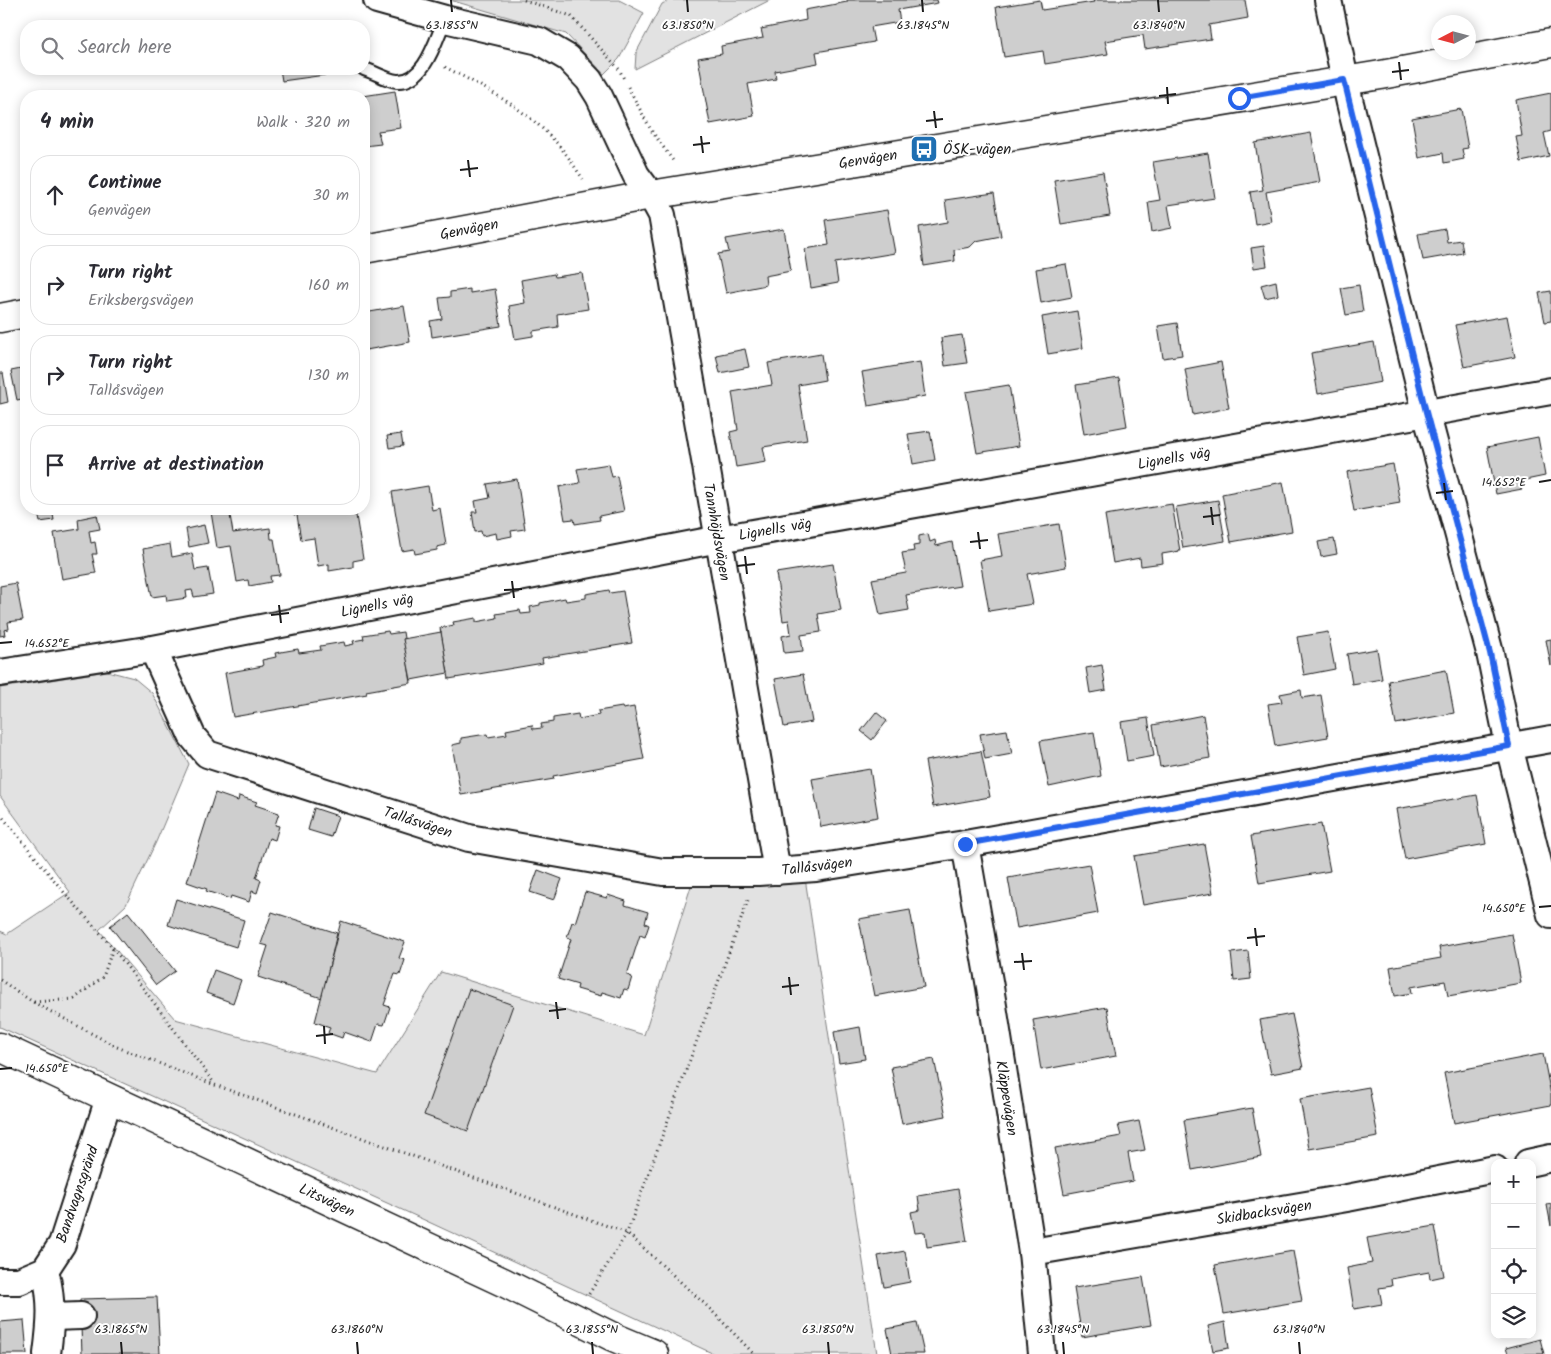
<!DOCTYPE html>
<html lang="en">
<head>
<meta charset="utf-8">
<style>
  body { margin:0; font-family:Kalam,sans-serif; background:#f7f7f7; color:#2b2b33 }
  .controls { position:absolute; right:15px; bottom:15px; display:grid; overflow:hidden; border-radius:10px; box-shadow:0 2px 12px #0003 }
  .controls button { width:45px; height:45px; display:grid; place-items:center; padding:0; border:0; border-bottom:1px solid #e1e1e2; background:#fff; color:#2b2b33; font:25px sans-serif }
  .compass { position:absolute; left:1431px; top:15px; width:45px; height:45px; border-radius:50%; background:#fff; box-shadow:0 2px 12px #0003; rotate:264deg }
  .stop { position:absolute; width:15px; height:15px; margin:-11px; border:4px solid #2563eb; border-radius:50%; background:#fff }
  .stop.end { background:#2563eb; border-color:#fff; box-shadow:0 1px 5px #0008 }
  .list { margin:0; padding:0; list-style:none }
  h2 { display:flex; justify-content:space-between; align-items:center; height:65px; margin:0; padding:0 20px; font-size:21px }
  h2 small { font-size:16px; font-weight:400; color:#7c7c81 }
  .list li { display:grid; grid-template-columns:32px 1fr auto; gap:15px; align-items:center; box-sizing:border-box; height:80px; margin:0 10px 10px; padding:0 10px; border:1px solid #e1e1e2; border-radius:20px }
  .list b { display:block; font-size:19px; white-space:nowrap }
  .list p { margin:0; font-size:16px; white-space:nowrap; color:#7c7c81 }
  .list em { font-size:16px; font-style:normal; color:#7c7c81 }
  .icon { flex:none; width:28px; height:28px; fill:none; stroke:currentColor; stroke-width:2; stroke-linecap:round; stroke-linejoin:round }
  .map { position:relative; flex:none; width:1551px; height:1354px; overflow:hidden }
  .search { position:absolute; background:#fff; box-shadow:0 2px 12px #0003; left:20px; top:20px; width:350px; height:55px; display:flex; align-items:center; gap:12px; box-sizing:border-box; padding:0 18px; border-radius:20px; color:#7c7c81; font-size:19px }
  .panel { position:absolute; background:#fff; box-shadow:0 2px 12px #0003; left:20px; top:90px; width:350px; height:425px; border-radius:20px }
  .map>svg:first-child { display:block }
</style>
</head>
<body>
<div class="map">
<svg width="1551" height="1354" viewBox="0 0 1551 1354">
  <rect width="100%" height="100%" fill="#fff"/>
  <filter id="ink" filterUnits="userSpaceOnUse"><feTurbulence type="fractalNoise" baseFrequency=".02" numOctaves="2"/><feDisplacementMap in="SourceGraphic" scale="10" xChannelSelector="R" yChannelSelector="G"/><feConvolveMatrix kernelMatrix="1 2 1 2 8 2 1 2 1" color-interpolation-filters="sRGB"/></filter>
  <g filter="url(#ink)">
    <g fill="#e2e2e2" stroke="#7f7f7f">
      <polygon points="450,0 619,0 644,13 619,59 604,74 566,34"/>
      <polygon points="670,0 770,0 635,69 636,53 662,4"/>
      <polygon points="107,671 134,678 152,693 189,764 156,842 126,905 99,930 175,1019 377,1074 441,972 644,1035 692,883 805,878 877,1354 714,1354 420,1218 0,1027 0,931 7,934 70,892 0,796 0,688"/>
    </g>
    <g fill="#cecece" stroke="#1c1c1c">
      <polygon points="847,0 937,0 938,3 898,10 900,22 871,27 874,42 816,52 818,63 775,71 776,79 748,84 754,116 710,124 698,58 722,54 721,46 763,38 761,29 806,20 805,10 847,2"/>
      <polygon points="1040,0 1042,10 1094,2 1093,0 1245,0 1248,18 1209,25 1211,39 1145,49 1143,35 1105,41 1108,54 1045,64 1043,51 1004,57 996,7"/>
      <polygon points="280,69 324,69 325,75 282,81"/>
      <polygon points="395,91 401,128 378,131 381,144 364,146 363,96"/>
      <polygon points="1551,93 1551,131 1544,133 1549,156 1521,162 1516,137 1522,136 1516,100"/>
      <polygon points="1461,109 1468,148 1462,149 1464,159 1444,163 1443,153 1419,158 1412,118"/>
      <polygon points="1311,133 1320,182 1266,192 1271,221 1255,224 1250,192 1263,190 1255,143"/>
      <polygon points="1208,153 1215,198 1168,205 1172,228 1152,232 1148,202 1160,200 1153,162"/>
      <polygon points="1103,172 1110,216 1061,224 1054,180"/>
      <polygon points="994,193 1001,236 976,241 970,247 954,250 955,261 924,266 919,227 948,222 945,200"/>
      <polygon points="887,210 895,253 835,263 838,283 811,288 805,249 829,245 825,220"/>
      <polygon points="784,229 791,271 765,276 766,285 726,293 718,254 729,252 726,239"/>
      <polygon points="1445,229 1447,242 1461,240 1463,253 1423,260 1418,234"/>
      <polygon points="1264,246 1267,266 1254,268 1251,248"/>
      <polygon points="1066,264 1072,297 1041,303 1036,269"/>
      <polygon points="582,273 588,309 557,314 558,327 533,331 533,336 515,339 509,306 525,303 521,280 554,274 555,277"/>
      <polygon points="1276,281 1278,295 1265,298 1261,285"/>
      <polygon points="1359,285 1363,312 1346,315 1341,288"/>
      <polygon points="470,289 470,293 495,289 501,326 432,337 430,321 442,319 439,298 450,297 450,292"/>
      <polygon points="1551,291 1551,321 1545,322 1539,293"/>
      <polygon points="404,306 410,342 366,350 364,336 364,313"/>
      <polygon points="1077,311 1083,348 1048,354 1042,317"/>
      <polygon points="1507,316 1515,357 1464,367 1455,325"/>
      <polygon points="1177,323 1182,355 1163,358 1158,326"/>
      <polygon points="962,335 967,363 945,366 941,338"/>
      <polygon points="1374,342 1381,382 1318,394 1311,353"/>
      <polygon points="745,349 749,367 720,373 716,355"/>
      <polygon points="821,354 825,380 798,385 807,440 763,447 766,462 736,467 730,432 738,430 732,392 772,385 768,363"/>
      <polygon points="920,362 925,396 868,406 862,372"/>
      <polygon points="1221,362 1229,408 1193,415 1185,369"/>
      <polygon points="26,368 26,398 17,400 11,371"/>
      <polygon points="0,373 3,373 8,402 0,404"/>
      <polygon points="1119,378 1127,426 1084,434 1076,385"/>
      <polygon points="1009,385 1019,446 977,453 966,392"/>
      <polygon points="26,414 26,432 23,415"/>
      <polygon points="930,431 935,460 913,464 908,434"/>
      <polygon points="401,434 403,446 389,448 387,436"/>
      <polygon points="1538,437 1545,476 1521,481 1522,489 1496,494 1487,447"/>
      <polygon points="609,464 612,477 617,476 624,511 599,516 600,520 575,524 574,519 565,520 559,487 580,483 577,469"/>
      <polygon points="1393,464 1400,503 1354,511 1347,472"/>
      <polygon points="517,479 525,529 511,531 512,536 497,539 496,533 482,536 481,531 475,532 472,512 477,512 475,501 490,498 487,484"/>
      <polygon points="1283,482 1292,531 1231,542 1222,494"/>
      <polygon points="428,486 432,510 440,508 446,545 437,547 437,550 415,554 414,549 402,551 392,492"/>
      <polygon points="1218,500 1225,541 1183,548 1176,507"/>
      <polygon points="1172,504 1180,551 1162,554 1163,563 1141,566 1140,558 1113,563 1105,515"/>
      <polygon points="37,509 52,509 54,520 40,522"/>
      <polygon points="229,509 233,533 270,528 271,539 274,539 280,575 270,576 271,582 249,586 248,580 237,582 231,546 217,548 211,512"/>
      <polygon points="293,509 355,509 363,559 353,561 353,567 329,571 329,564 318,566 314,538 301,540 297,515 294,515"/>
      <polygon points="97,515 100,529 89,531 91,543 95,542 97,554 92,554 96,573 62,579 54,533 79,529 78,519"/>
      <polygon points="1059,524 1066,567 1027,574 1033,604 989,611 980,560 1002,556 998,534"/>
      <polygon points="204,525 208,543 189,547 186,529"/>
      <polygon points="928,534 930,542 935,540 936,546 952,542 960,586 906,595 909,610 880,615 872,579 906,573 902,553 914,551 913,546 919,545 919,536"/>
      <polygon points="1334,539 1337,554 1321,557 1318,542"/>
      <polygon points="170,544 172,557 192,553 195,570 208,568 213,594 194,597 192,590 186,591 187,598 167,601 166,595 152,597 143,549"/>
      <polygon points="833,564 841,610 818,614 821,632 801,635 803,651 784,653 782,636 791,634 789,620 783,621 776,573"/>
      <polygon points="16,583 23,620 8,622 9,629 4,630 5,635 0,636 0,586"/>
      <polygon points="609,590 610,593 623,591 632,643 542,658 543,663 449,679 440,628 454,625 453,622 476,618 476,622 497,618 496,614 520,610 521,614 531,613 530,607 540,605 540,603 565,598 566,601 586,598 586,594"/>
      <polygon points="388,631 389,634 403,632 411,683 366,691 367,694 233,717 225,673 263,666 262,660 276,657 275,653 298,649 299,653 321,650 320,646 344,642 345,646 354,644 353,641 364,639 363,635"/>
      <polygon points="441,632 448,673 411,680 403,639"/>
      <polygon points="1328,632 1335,669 1304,675 1297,637"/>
      <polygon points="1551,639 1551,666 1546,640"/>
      <polygon points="1377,649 1382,679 1352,684 1347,654"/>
      <polygon points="1102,665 1106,690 1090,693 1086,668"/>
      <polygon points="1446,670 1454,713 1396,724 1388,681"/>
      <polygon points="803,674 812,722 784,727 775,679"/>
      <polygon points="1301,690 1302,698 1321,695 1328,737 1275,746 1268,704 1282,702 1280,694"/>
      <polygon points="622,707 623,709 634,707 644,759 553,776 554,779 461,795 452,745 461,743 461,738 487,734 488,737 507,734 506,730 532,725 533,729 542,728 541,724 553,722 553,718 578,714 579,719 599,715 598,711"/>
      <polygon points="876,712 887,721 872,740 861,731"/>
      <polygon points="1203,715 1210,758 1160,767 1153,725"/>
      <polygon points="1148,718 1154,756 1127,761 1121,722"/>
      <polygon points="1007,730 1012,754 985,759 980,734"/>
      <polygon points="1094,732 1101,776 1049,787 1040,741"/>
      <polygon points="981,751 990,797 933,807 925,761"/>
      <polygon points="870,769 878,817 821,827 812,779"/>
      <polygon points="215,793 238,801 239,796 257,802 255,805 279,813 275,825 279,826 275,840 269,838 256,878 261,880 257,893 252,891 249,902 231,896 230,899 206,891 207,889 187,882"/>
      <polygon points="1477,795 1486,844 1405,859 1396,809"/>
      <polygon points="314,808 338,816 331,837 308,830"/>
      <polygon points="1321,824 1330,871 1259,883 1251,836"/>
      <polygon points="1204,844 1213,893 1143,905 1134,856"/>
      <polygon points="1089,864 1098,913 1017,928 1008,878"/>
      <polygon points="538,870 562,879 554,900 530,892"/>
      <polygon points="585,892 607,898 608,895 626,901 625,905 648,912 645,923 649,925 645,937 640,935 627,975 632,977 628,990 624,989 621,998 602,992 601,996 577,989 578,985 558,979 571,939 567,937 572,922 575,923"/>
      <polygon points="176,899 244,920 236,947 168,925"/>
      <polygon points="910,910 924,987 874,996 859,919"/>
      <polygon points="128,912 175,971 156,985 110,926"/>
      <polygon points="272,912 337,933 322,998 258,977 268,946 261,944"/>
      <polygon points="341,921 405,942 399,958 405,960 400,975 395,974 384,1005 390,1007 384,1025 378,1024 372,1042 344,1032 342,1038 328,1033 330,1027 315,1022"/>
      <polygon points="1512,934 1521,983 1448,996 1445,981 1411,987 1412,993 1395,996 1390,967 1441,958 1439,947"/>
      <polygon points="1248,951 1251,979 1234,981 1231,953"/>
      <polygon points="214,970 241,980 233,1003 206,993"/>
      <polygon points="469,989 513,1005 468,1131 424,1115"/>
      <polygon points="1107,1007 1116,1056 1041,1070 1033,1020"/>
      <polygon points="1292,1014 1303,1068 1271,1074 1260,1020"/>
      <polygon points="860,1027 865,1059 839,1063 834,1032"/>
      <polygon points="1543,1054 1551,1095 1551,1105 1454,1123 1444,1073"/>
      <polygon points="934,1059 946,1116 902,1124 891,1067"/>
      <polygon points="1369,1087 1378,1137 1309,1149 1300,1099"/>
      <polygon points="1252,1108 1261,1157 1192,1170 1184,1120"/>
      <polygon points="1139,1121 1145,1150 1128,1153 1133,1181 1064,1194 1055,1148 1121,1136 1118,1125"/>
      <polygon points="958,1189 967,1241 927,1247 925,1232 915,1233 911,1212 920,1210 918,1196"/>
      <polygon points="1551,1204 1551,1226 1547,1205"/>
      <polygon points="1435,1226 1444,1276 1430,1279 1429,1272 1391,1279 1392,1286 1379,1288 1382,1304 1354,1309 1347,1268 1372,1263 1367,1238"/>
      <polygon points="905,1251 910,1282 884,1287 878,1256"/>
      <polygon points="1293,1251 1302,1301 1224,1314 1215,1265"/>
      <polygon points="1143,1277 1151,1325 1082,1337 1074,1288"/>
      <polygon points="157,1297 160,1354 82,1354 80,1299"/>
      <polygon points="24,1320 27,1354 0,1354 0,1322"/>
      <polygon points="1225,1322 1229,1348 1213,1351 1208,1326"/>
      <polygon points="917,1323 924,1354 892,1354 887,1329"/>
      <polygon points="1540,1339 1544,1354 1508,1354 1506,1348"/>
    </g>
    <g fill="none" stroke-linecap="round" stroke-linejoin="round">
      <g stroke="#1c1c1c" stroke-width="16">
        <path id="service" d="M364,69C374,72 387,80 397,81C425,83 436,39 445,19"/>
      </g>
      <g stroke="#1c1c1c" stroke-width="30">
        <g id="minor">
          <polyline points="377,0 445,19 539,41 568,58 589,80 599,96 636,175 651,195 662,215 777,871"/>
          <polyline points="1328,0 1350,103 1426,412 1490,653 1509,746 1551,915"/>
          <polyline points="153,649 192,736 207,754 469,838 663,872 758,872 816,868 965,844 1551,739"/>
          <polyline points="0,673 153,649 719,539 1551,391"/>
          <polyline points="965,844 990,987 1032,1252 1042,1354"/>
          <polyline points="1528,1163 1551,1158"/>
          <polyline points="1032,1252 1347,1198 1495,1169"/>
          <path d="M45,1270C53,1301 51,1323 47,1354"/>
          <polyline points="0,1281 19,1281 45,1270 62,1244 109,1098"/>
          <polyline points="52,1317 81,1316"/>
        </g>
      </g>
      <g stroke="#1c1c1c" stroke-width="31">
        <g id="tertiary">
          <polyline points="364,249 651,195 1381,75 1551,43"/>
          <polyline points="0,318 26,313"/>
          <polyline points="0,1047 505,1283 611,1336 654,1354"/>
        </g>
      </g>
      <g stroke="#1c1c1c" stroke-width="3" stroke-dasharray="1 4" stroke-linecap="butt">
        <polyline points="524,0 571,16 619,69 625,81"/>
        <path d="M445,67C483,87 523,107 553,139C565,151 574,166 583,179"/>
        <polyline points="628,87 651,130 674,162"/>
        <polyline points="0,814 63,891 113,948 214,1083"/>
        <polyline points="0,980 33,1002 117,1047 215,1085 627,1233 708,1307 754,1354"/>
        <polyline points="34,1002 74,999 103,977 113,948"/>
        <polyline points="589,1294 627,1233 748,900"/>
      </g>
      <use href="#service" stroke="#fff" stroke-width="12"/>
      <use href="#minor" stroke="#fff" stroke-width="26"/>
      <use href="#tertiary" stroke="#fff" stroke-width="28"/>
    </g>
  </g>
  <g fill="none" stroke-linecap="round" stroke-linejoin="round" filter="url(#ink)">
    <polyline stroke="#2563eb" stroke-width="6" points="965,844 1509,746 1490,653 1426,412 1344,80 1239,98"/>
  </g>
  <path fill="none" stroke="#1c1c1c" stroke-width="2" d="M451,0L452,12M687,0L688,12M922,0L923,12M1158,0L1159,12M1399,62L1401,80M1392,72L1409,70M1167,87L1168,104M1159,96L1176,94M934,111L936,128M926,121L943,119M701,136L703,153M693,145L710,143M468,160L470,177M460,170L478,168M1539,482L1551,480M1444,483L1446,500M1436,493L1453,491M1211,507L1213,525M1203,517L1220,515M978,532L980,549M970,542L988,540M745,556L747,574M737,566L755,564M512,581L514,598M504,590L522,589M279,605L281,623M271,615L289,613M0,643L12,642M1539,907L1551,906M1255,928L1257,946M1247,938L1265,936M1022,953L1024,970M1014,962L1032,961M789,977L791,995M782,987L799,985M556,1002L558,1019M549,1011L566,1009M324,1026L325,1044M316,1036L333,1034M0,1069L12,1068M121,1342L122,1354M357,1342L358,1354M592,1342L593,1354M828,1342L829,1354M1063,1342L1064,1354M1299,1342L1300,1354"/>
  <defs>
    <g id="bus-square" transform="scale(1.4375)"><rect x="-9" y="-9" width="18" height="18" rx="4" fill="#1f6fb2" stroke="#fff"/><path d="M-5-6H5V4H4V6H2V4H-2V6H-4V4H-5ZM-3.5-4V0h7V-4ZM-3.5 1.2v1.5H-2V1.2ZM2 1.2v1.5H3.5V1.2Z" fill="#fff"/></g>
  </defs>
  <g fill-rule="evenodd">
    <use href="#bus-square" x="924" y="149"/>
  </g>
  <g text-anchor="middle" stroke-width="4" stroke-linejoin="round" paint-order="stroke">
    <g font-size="15" fill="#1c1c1c" stroke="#fff" text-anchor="start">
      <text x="943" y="154">ÖSK-vägen</text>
    </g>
    <g font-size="15" fill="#1c1c1c" stroke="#fff">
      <text transform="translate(868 159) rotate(-9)" y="5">Genvägen</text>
      <text transform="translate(469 229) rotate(-11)" y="5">Genvägen</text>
      <text transform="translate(1174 458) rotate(-10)" y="5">Lignells väg</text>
      <text transform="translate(775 529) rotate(-10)" y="5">Lignells väg</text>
      <text transform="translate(717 532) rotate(80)" y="5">Tannhöjdsvägen</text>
      <text transform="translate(377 605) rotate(-11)" y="5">Lignells väg</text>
      <text transform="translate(418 822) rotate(18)" y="5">Tallåsvägen</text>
      <text transform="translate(817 866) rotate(-7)" y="5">Tallåsvägen</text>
      <text transform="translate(1007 1098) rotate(81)" y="5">Kläppevägen</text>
      <text transform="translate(77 1194) rotate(-71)" y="5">Bandvagnsgränd</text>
      <text transform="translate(327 1200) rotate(25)" y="5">Litsvägen</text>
      <text transform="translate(1264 1212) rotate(-9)" y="5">Skidbacksvägen</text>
    </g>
  </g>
  <g font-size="12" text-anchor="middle" fill="#1c1c1c" stroke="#fff" stroke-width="4" stroke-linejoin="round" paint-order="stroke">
    <text x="452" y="29">63.1855°N</text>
    <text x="688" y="29">63.1850°N</text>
    <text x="923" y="29">63.1845°N</text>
    <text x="1159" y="29">63.1840°N</text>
    <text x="1504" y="486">14.652°E</text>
    <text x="47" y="647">14.652°E</text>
    <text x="1504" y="912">14.650°E</text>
    <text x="47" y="1072">14.650°E</text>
    <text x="121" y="1333">63.1865°N</text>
    <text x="357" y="1333">63.1860°N</text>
    <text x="592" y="1333">63.1855°N</text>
    <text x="828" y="1333">63.1850°N</text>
    <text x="1063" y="1333">63.1845°N</text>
    <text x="1299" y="1333">63.1840°N</text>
  </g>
</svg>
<div class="controls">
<button>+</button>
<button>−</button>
<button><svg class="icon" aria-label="locate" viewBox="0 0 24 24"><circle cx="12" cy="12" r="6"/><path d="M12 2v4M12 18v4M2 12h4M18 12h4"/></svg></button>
<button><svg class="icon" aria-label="layers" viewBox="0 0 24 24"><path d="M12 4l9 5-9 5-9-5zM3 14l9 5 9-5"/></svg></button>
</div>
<svg class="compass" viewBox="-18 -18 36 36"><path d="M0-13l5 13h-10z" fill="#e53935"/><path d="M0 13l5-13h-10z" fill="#7c7c81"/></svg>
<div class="stop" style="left:1239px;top:98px"></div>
<div class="stop end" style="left:965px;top:844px"></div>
<div class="search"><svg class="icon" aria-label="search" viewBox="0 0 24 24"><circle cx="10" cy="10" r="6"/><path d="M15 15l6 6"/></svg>Search here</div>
<section class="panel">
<h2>4 min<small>Walk · 320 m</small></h2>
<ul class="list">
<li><svg class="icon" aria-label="ahead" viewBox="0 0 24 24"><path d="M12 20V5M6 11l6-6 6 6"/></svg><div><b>Continue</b><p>Genvägen</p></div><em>30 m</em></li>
<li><svg class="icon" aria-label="right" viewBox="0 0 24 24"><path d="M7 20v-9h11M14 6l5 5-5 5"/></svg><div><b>Turn right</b><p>Eriksbergsvägen</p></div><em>160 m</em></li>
<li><svg class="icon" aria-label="right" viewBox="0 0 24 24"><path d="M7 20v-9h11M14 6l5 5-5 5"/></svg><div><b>Turn right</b><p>Tallåsvägen</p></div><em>130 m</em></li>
<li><svg class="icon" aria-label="arrive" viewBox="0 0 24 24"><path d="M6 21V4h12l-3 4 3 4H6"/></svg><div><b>Arrive at destination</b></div></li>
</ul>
</section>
</div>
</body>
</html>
